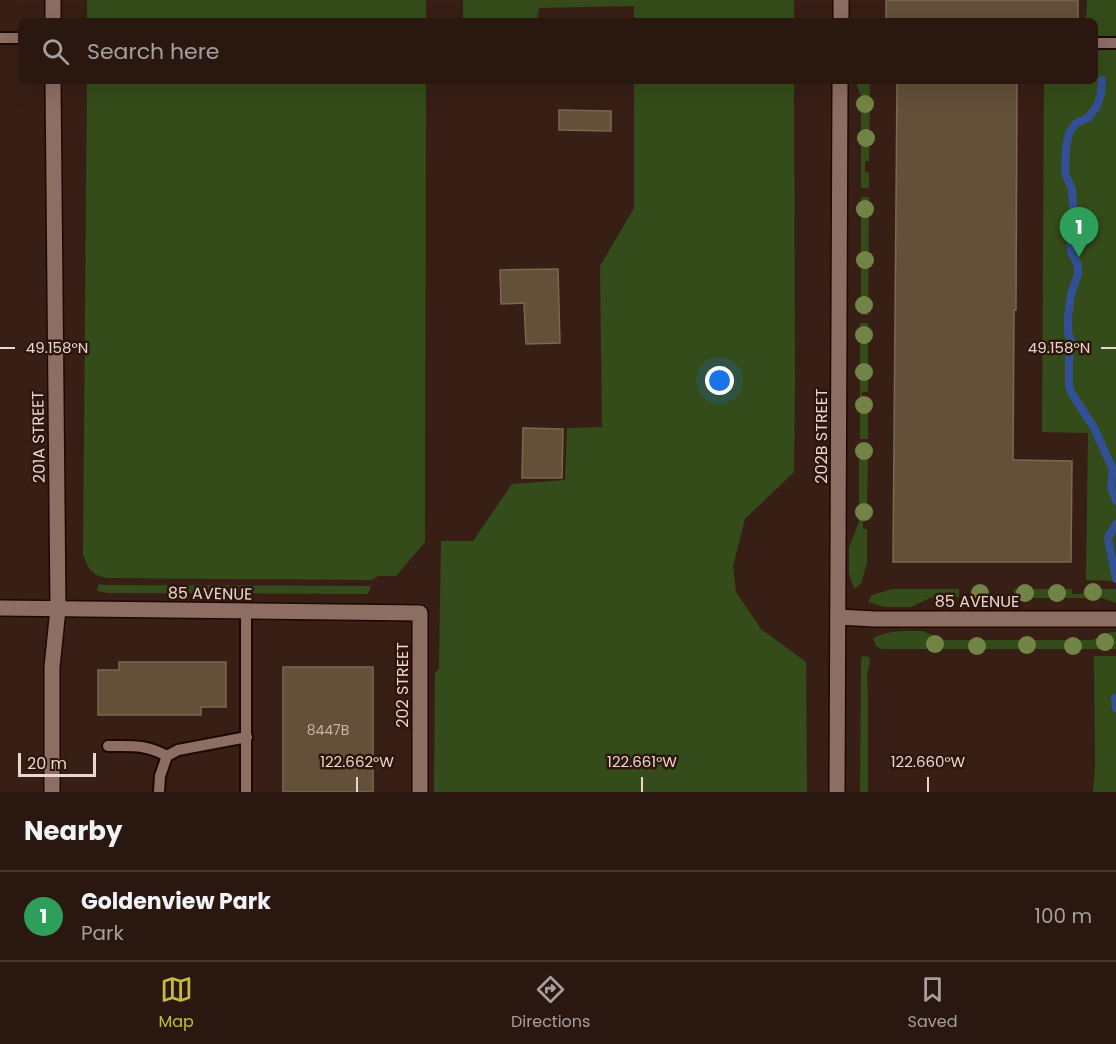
<!DOCTYPE html>
<html lang="en">
<head>
<meta charset="utf-8">
<style>
  body { margin:0; font-family:Poppins,sans-serif; background:#36241e; color:#f1f3f6 }
  .scale { position:absolute; left:18px; bottom:15px; width:78px; box-sizing:border-box; padding-left:6px; border:3px solid #e8d7d0; border-top:0; font-size:16px; line-height:21px; white-space:nowrap; color:#e8d7d0; -webkit-text-stroke:4px #2e160c; paint-order:stroke }
  .you { position:absolute; left:720px; top:381px; width:21px; height:21px; margin:-15px; border:4px solid #fff; border-radius:50%; background:#1a73e8; box-shadow:0 0 0 9px #1a73e833 }
  .badge { display:grid; place-items:center; width:39px; height:39px; border-radius:50%; background:#c5bc3d; color:#fff; font-size:20px; font-weight:700 }
  .pin { position:absolute; translate:-50% -50px; filter:drop-shadow(0 2px 3px #0008) }
  .pin::after { content:''; position:absolute; top:32px; width:21px; height:18px; background:inherit; clip-path:polygon(0 0,100% 0,50% 100%) }
  .list { margin:0; padding:0; list-style:none }
  h2 { display:flex; justify-content:space-between; align-items:center; height:78px; margin:0; padding:0 24px; font-size:26px }
  h2 small { font-size:20px; font-weight:400; color:#a59f9f }
  .list li { display:grid; grid-template-columns:39px 1fr auto; gap:18px; align-items:center; box-sizing:border-box; height:90px; padding:0 24px; border-top:2px solid #463630 }
  .list b { display:block; font-size:22px; white-space:nowrap }
  .list p { margin:0; font-size:20px; white-space:nowrap; color:#a59f9f }
  .list em { font-size:20px; font-style:normal; color:#a59f9f }
  .icon { flex:none; width:33px; height:33px; fill:none; stroke:currentColor; stroke-width:2; stroke-linecap:round; stroke-linejoin:round }
  .map { position:relative; flex:none; width:1116px; height:792px; overflow:hidden }
  .search { position:absolute; background:#2a1710; box-shadow:0 6px 24px #0002; left:18px; right:18px; top:18px; height:66px; display:flex; align-items:center; gap:15px; box-sizing:border-box; padding:0 21px; border-radius:9px; color:#a59f9f; font-size:22px }
  .sheet { height:168px; background:#2a1710 }
  nav { display:flex; justify-content:space-around; align-items:center; box-sizing:border-box; height:84px; border-top:2px solid #463630; background:#2a1710; font-size:16px; color:#a59f9f }
  nav a { display:grid; justify-items:center; gap:3px }
  nav .on { color:#c5bc3d }
  .map>svg:first-child { display:block }
</style>
</head>
<body>
<div class="map">
<svg width="1116" height="792" viewBox="0 0 1116 792">
  <rect width="100%" height="100%" fill="#381f16"/>
  <g fill="#344c19">
    <rect x="87" y="0" width="339" height="21"/>
    <polygon points="463,0 794,0 794,21 634,21 634,6 539,8 537,21 463,21"/>
    <polygon points="1087,0 1116,0 1116,581 1086,580 1088,433 1042,432 1044,81 1095,81 1095,21 1086,21"/>
    <path d="M87,81H426L425,542L396,576H378L372,580L106,578C90,574 89,569 83,555Z"/>
    <polygon points="634,81 794,81 795,380 794,472 745,519 733,566 736,592 761,629 806,662 807,792 434,792 435,673 439,668 441,541 473,541 512,484 565,480 567,428 602,427 600,266 634,208"/>
    <polygon points="855,81 870,81 869,161 865,161 865,172 869,173 869,188 861,188 861,96"/>
    <polygon points="861,197 869,197 868,315 861,315"/>
    <polygon points="860,323 868,323 868,392 862,392 862,397 868,398 868,439 860,439"/>
    <polygon points="859,448 868,448 867,518 863,519 863,529 867,529 867,562 861,584 854,589 849,574 849,547 859,522"/>
    <polygon points="99,584 105,585 371,586 368,594 108,593 97,591"/>
    <polygon points="892,589 959,589 959,597 930,598 911,607 885,607 868,602 872,595"/>
    <polygon points="1014,589 1072,589 1072,594 1083,594 1084,589 1116,589 1116,603 1102,598 1014,598"/>
    <path d="M922,631L944,640H1092L1111,632H1116V649H881L876,646L873,638C889,630 905,631 922,631Z"/>
    <polygon points="862,656 869,657 870,662 867,675 868,697 868,792 860,792 861,664"/>
    <polygon points="1094,656 1116,656 1116,792 1093,792 1095,769"/>
  </g>
  <g fill="none" stroke-linecap="round" stroke-linejoin="round">
    <g stroke="#335096" stroke-width="8">
      <polyline points="1102,80 1101,94 1097,106 1088,118 1076,123 1069,133 1066,147 1065,173 1072,189 1074,219 1071,239 1071,252 1078,265 1078,274 1071,294 1068,318 1068,332 1072,344 1069,359 1069,385 1071,392 1094,428 1113,469 1111,487 1116,501"/>
      <polyline points="1116,579 1108,538 1116,524"/>
      <polyline points="1115,698 1116,708"/>
    </g>
  </g>
  <g fill="#625039" stroke="#7b6850" stroke-width="1.5">
    <rect x="886" y="0" width="192" height="21"/>
    <polygon points="897,81 1017,81 1016,310 1014,310 1013,460 1072,461 1071,562 893,562"/>
    <polygon points="559,110 611,111 611,131 559,130"/>
    <polygon points="558,269 560,343 526,344 524,303 501,304 500,270"/>
    <polygon points="523,428 563,429 562,478 522,478"/>
    <polygon points="119,662 226,662 226,707 201,707 201,715 98,715 98,670 119,670"/>
    <rect x="283" y="667" width="90" height="125"/>
  </g>
  <g fill="none" stroke-linecap="round" stroke-linejoin="round">
    <g stroke="#1f0802" stroke-width="14">
      <g id="service">
        <polyline points="0,38 21,38"/>
        <polyline points="1095,43 1116,43"/>
        <polyline points="246,612 246,792"/>
        <path d="M108,746C132,746 145,744 167,756"/>
        <polyline points="159,792 160,776 167,756 178,750 247,737"/>
      </g>
    </g>
    <g stroke="#1f0802" stroke-width="18">
      <g id="minor">
        <polyline points="53,21 53,0"/>
        <polyline points="841,21 841,0"/>
        <polyline points="0,608 420,613 420,792"/>
        <polyline points="838,617 875,619 1116,619"/>
        <polyline points="52,792 52,667 58,609 53,81"/>
        <polyline points="837,792 840,81"/>
      </g>
    </g>
    <use href="#service" stroke="#8d6e63" stroke-width="10"/>
    <use href="#minor" stroke="#8d6e63" stroke-width="15"/>
  </g>
  <g fill="#728445">
    <circle cx="865" cy="104" r="9"/>
    <circle cx="866" cy="138" r="9"/>
    <circle cx="865" cy="209" r="9"/>
    <circle cx="865" cy="260" r="9"/>
    <circle cx="864" cy="305" r="9"/>
    <circle cx="864" cy="335" r="9"/>
    <circle cx="864" cy="372" r="9"/>
    <circle cx="864" cy="405" r="9"/>
    <circle cx="864" cy="451" r="9"/>
    <circle cx="864" cy="512" r="9"/>
    <circle cx="1093" cy="592" r="9"/>
    <circle cx="980" cy="593" r="9"/>
    <circle cx="1025" cy="593" r="9"/>
    <circle cx="1057" cy="593" r="9"/>
    <circle cx="1105" cy="642" r="9"/>
    <circle cx="935" cy="644" r="9"/>
    <circle cx="1027" cy="645" r="9"/>
    <circle cx="977" cy="646" r="9"/>
    <circle cx="1073" cy="646" r="9"/>
  </g>
  <path fill="none" stroke="#e8d7d0" stroke-width="2" d="M0,348H15M1101,348H1116M357,777V792M642,777V792M928,777V792"/>
  <g text-anchor="middle" stroke-width="5" stroke-linejoin="round" paint-order="stroke">
    <g font-size="14" fill="#c6b5aa">
      <text x="328" y="735">8447B</text>
    </g>
    <g font-size="16" fill="#e8d7d0" stroke="#2e160c">
      <text transform="translate(821 436) rotate(-90)" y="6">202B STREET</text>
      <text transform="translate(38 437) rotate(-91)" y="6">201A STREET</text>
      <text transform="translate(210 593) rotate(1)" y="6">85 AVENUE</text>
      <text x="977" y="607">85 AVENUE</text>
      <text transform="translate(402 685) rotate(-90)" y="6">202 STREET</text>
    </g>
  </g>
  <g font-size="15" text-anchor="middle" fill="#e8d7d0" stroke="#2e160c" stroke-width="5" stroke-linejoin="round" paint-order="stroke">
    <text x="57" y="353">49.158°N</text>
    <text x="1059" y="353">49.158°N</text>
    <text x="357" y="767">122.662°W</text>
    <text x="642" y="767">122.661°W</text>
    <text x="928" y="767">122.660°W</text>
  </g>
</svg>
<div class="scale">20 m</div>
<div class="you"></div>
<div class="pin badge" style="left:1079px;top:257px;background:#2e9e5b">1</div>
<div class="search"><svg class="icon" aria-label="search" viewBox="0 0 24 24"><circle cx="10" cy="10" r="6"/><path d="M15 15l6 6"/></svg>Search here</div>
</div>
<section class="sheet">
<h2>Nearby<small></small></h2>
<ul class="list">
<li><span class="badge" style="background:#2e9e5b">1</span><div><b>Goldenview Park</b><p>Park</p></div><em>100 m</em></li>
</ul>
</section>
<nav>
<a class="on"><svg class="icon" aria-label="map" viewBox="0 0 24 24"><path d="M3 6l6-2 6 2 6-2v14l-6 2-6-2-6 2zM9 4v14M15 6v14"/></svg>Map</a>
<a><svg class="icon" aria-label="directions" viewBox="0 0 24 24"><path d="M12 3l9 9-9 9-9-9zM9 14v-3h6M13 9l2 2-2 2"/></svg>Directions</a>
<a><svg class="icon" aria-label="saved" viewBox="0 0 24 24"><path d="M7 4h10v16l-5-4-5 4z"/></svg>Saved</a>
</nav>
</body>
</html>
